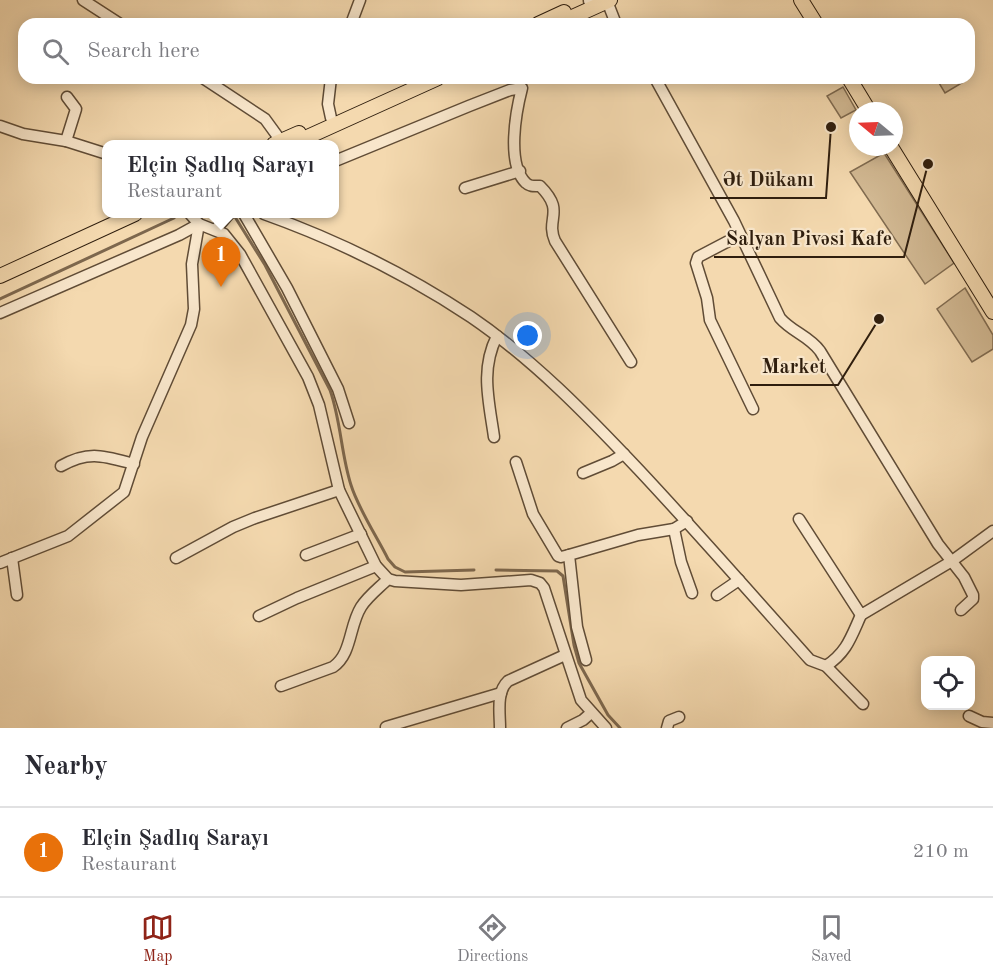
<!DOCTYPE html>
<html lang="en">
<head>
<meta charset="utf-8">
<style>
  body { margin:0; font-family:"Old Standard TT",serif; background:#f2f2f3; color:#2b2b33 }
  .controls { position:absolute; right:18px; bottom:18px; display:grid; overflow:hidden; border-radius:12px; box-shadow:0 3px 15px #0003 }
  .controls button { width:54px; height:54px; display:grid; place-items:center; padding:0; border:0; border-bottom:2px solid #e1e1e2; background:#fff; color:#2b2b33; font:30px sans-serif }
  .compass { position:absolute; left:849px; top:102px; width:54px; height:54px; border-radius:50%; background:#fff; box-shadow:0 3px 15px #0003; rotate:289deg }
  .you { position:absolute; left:528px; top:336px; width:21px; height:21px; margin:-15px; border:4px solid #fff; border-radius:50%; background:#1a73e8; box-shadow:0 0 0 9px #1a73e833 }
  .badge { display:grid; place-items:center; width:39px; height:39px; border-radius:50%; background:#8f2418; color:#fff; font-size:20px; font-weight:700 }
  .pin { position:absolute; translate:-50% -50px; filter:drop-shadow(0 2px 3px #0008) }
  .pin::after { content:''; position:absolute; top:32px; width:21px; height:18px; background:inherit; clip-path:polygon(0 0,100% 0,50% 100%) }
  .popup { position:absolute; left:102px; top:140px; width:237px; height:78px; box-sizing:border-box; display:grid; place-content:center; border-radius:12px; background:#fff; filter:drop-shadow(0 2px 4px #0005); font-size:20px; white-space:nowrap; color:#7c7c81 }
  .popup b { font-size:22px; color:#2b2b33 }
  .popup::after { content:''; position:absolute; left:50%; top:100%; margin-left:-12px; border:12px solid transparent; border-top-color:#fff }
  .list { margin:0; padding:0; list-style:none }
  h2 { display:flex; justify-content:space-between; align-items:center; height:78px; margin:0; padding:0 24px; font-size:26px }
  h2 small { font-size:20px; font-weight:400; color:#7c7c81 }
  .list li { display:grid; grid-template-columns:39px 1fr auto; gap:18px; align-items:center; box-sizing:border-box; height:90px; padding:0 24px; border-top:2px solid #e1e1e2 }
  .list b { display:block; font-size:22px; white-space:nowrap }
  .list p { margin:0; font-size:20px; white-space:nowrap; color:#7c7c81 }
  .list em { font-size:20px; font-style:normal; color:#7c7c81 }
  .icon { flex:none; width:33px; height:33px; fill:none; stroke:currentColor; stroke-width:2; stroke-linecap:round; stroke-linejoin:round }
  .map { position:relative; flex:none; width:993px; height:728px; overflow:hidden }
  .search { position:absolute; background:#fff; box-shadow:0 3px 15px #0003; left:18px; right:18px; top:18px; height:66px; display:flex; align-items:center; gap:15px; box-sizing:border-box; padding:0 21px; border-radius:18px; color:#7c7c81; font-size:22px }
  .sheet { height:168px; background:#fff }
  nav { display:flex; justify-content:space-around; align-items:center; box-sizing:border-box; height:84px; border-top:2px solid #e1e1e2; background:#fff; font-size:16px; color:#7c7c81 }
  nav a { display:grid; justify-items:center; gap:3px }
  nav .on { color:#8f2418 }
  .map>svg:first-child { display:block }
</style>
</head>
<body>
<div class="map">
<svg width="993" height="728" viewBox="0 0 993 728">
  <rect width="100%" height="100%" fill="#f4d9af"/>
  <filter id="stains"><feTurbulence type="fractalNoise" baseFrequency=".00333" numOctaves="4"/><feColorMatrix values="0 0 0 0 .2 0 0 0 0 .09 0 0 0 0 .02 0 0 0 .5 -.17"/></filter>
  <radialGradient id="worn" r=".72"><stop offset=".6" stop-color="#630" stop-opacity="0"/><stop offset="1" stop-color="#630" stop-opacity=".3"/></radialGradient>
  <g fill="#d2b993" stroke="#806b50" stroke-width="1.5">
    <polygon points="936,78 963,78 965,81 945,93"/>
    <polygon points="843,87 856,110 841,118 827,96"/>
    <polygon points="884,153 954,263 925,284 850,172"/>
    <polygon points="965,288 993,335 993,349 972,362 937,309"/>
  </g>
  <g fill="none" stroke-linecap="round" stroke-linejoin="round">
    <g stroke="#7d674d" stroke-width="3">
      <path d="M235,217L265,265L330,390C341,421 341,454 351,485C358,508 377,537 388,559L395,567L405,572L474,570"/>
      <polyline points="0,299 174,218"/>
      <polyline points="496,570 557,571 563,576 574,645 579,663 608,715 620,728"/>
    </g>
    <g stroke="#604c36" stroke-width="13">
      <g id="minor">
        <polyline points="83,0 120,24"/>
        <polyline points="589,0 589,1"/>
        <polyline points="607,1 616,24"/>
        <polyline points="351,24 360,0"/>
        <polyline points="203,78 265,119 281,141"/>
        <polyline points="331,78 328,104 331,118"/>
        <path d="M655,78L734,221L780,318C792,332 809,336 820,351L938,544L964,577L973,595V599L961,610"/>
        <polyline points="0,126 23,134 66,141 107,154"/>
        <polyline points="66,141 76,109 67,97"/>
        <path d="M335,161L469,106L510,90L522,88C516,111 506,164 526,183C530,187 535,186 540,186C566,212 545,218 555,241L631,362"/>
        <polyline points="465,188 520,171"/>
        <polyline points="190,214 199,224 224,234 240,254 308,377 319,405 339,490 376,566 388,579 395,581 461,585 531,580 540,583 544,588 581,700 606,728"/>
        <polyline points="244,214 287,288 338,389 349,423"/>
        <path d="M264,214C337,240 406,274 471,317C534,360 587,415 639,470C697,532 753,596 810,660L826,666L863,704"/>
        <polyline points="216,229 229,214"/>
        <polyline points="740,235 698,257 696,263 707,298 710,320 753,409"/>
        <polyline points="0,313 179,235 199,224"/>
        <path d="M494,437C489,401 480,370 497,336"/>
        <polyline points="516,462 533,514 558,556 561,557 569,555"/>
        <path d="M61,466C89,450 104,456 134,464"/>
        <polyline points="583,473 612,461 624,454"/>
        <polyline points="799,519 861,615 952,561 993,531"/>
        <polyline points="674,529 681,562 692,593"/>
        <polyline points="306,555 361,534"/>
        <polyline points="12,558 17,595"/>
        <polyline points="176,558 233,527 255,518 339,490"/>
        <polyline points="0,563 68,536 124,492 142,437 191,325 194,309 192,264 199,224"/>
        <polyline points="717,595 739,580"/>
        <polyline points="259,616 297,598 376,566"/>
        <polyline points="586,660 577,627 569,555 638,535 674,529 687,521"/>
        <path d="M826,666C847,652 851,637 861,615"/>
        <path d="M281,686L333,667C352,654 349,626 361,607C368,596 379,588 388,579"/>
        <polyline points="969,716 982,722 993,723"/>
        <polyline points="386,727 501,693"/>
        <path d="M500,728C500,713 496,692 508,681L565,655"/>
        <polyline points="567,728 583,720 591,713"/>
        <polyline points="667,728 669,721 679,717"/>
      </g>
    </g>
    <g stroke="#2e1d0d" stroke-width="16">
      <g id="major">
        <polyline points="801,0 816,24"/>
        <polyline points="538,24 564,12"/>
        <polyline points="557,24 610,0"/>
        <polyline points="849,78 869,111"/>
        <polyline points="274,144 299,133"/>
        <polyline points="292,144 438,78"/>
        <polyline points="891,147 993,312"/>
        <polyline points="0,276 135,214"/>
      </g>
    </g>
    <use href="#minor" stroke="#f8e6cb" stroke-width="10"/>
    <use href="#major" stroke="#f4d9af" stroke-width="14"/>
  </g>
  <path fill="none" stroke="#2e1d0d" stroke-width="2" d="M831 127L826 198H710M928 164L904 257H714M879 319L838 385H750"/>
  <g fill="#2e1d0d" stroke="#f8e6cb" stroke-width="2">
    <circle cx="831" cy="127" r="6"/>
    <circle cx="928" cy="164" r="6"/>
    <circle cx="879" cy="319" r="6"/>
  </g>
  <g font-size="20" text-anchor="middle" font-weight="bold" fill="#2e1d0d" stroke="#f8e6cb" stroke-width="4.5" stroke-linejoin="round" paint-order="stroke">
    <text x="768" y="186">Ət Dükanı</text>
    <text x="809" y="245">Salyan Pivəsi Kafe</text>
    <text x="794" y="373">Market</text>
  </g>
  <rect width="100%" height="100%" filter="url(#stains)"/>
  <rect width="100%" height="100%" fill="url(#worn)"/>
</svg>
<div class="controls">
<button><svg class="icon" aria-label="locate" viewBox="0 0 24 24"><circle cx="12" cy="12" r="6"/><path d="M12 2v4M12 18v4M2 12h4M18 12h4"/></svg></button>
</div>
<svg class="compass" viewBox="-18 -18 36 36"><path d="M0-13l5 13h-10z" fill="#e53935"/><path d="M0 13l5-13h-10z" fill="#7c7c81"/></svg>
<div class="you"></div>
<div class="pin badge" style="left:221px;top:287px;background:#e8710a">1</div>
<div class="popup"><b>Elçin Şadlıq Sarayı</b>Restaurant</div>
<div class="search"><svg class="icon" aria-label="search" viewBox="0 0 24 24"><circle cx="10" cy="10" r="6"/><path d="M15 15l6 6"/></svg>Search here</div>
</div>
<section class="sheet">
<h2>Nearby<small></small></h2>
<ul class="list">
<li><span class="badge" style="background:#e8710a">1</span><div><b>Elçin Şadlıq Sarayı</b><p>Restaurant</p></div><em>210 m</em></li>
</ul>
</section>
<nav>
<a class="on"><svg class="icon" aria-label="map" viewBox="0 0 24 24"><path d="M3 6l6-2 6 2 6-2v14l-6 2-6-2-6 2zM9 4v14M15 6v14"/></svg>Map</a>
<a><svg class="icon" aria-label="directions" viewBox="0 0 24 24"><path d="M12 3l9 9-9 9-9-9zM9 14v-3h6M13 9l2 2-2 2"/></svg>Directions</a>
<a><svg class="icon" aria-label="saved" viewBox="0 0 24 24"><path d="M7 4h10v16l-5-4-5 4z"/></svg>Saved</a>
</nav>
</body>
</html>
